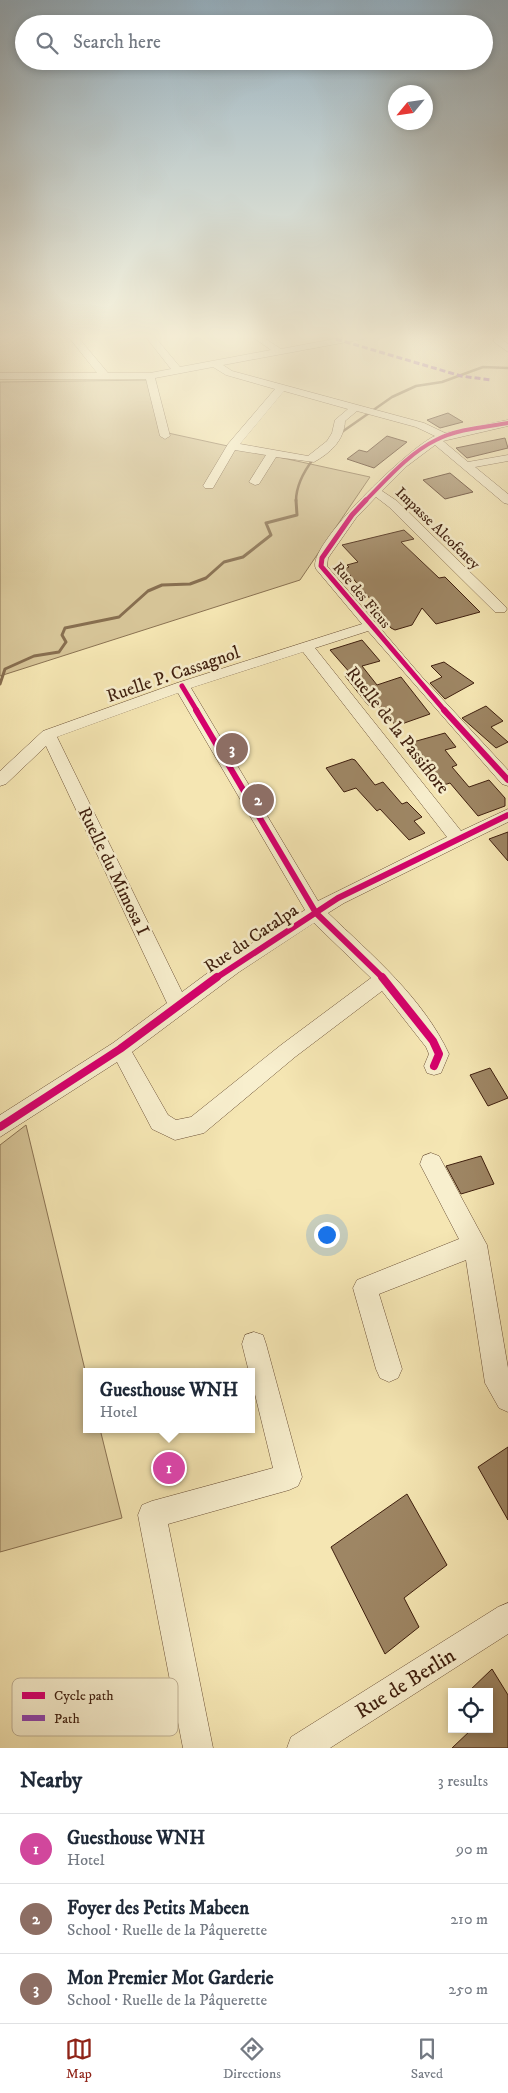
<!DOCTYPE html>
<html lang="en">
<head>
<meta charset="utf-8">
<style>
  body { margin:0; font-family:"IM FELL DW Pica",serif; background:#f2f2f3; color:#1f2937 }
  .controls { position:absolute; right:15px; bottom:15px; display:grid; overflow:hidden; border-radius:0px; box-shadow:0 2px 8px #0003 }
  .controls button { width:45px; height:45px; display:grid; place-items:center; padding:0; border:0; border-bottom:1px solid #e0e1e3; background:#fff; color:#1f2937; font:25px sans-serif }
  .compass { position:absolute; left:388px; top:85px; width:45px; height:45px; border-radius:50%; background:#fff; box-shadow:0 2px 8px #0003; rotate:241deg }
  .you { position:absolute; left:326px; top:1234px; width:18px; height:18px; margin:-12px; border:4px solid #fff; border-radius:50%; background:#1a73e8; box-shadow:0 0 0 8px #1a73e833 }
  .badge { display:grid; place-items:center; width:32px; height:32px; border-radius:50%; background:#8f2418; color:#fff; font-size:16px; font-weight:700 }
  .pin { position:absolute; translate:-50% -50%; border:2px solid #fff; box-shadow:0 1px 5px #0006 }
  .popup { position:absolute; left:83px; top:1368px; width:172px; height:65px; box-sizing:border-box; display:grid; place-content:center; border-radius:0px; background:#fff; filter:drop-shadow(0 1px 4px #0005); font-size:16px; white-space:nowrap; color:#747a83 }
  .popup b { font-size:19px; color:#1f2937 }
  .popup::after { content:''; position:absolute; left:50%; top:100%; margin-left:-10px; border:10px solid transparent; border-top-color:#fff }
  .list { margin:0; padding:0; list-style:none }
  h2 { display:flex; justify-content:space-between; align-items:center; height:65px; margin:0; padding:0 20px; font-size:21px }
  h2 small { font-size:16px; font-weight:400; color:#747a83 }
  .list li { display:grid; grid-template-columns:32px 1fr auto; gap:15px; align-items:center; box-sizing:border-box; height:70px; padding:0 20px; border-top:1px solid #e0e1e3 }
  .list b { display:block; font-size:19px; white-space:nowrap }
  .list p { margin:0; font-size:16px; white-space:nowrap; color:#747a83 }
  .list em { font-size:16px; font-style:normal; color:#747a83 }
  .icon { flex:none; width:28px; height:28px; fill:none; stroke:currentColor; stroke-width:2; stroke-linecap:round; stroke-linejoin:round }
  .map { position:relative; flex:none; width:508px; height:1748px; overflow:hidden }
  .search { position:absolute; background:#fff; box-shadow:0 2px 8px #0003; left:15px; right:15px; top:15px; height:55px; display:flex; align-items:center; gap:12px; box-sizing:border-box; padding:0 18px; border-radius:28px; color:#747a83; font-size:19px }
  .sheet { height:275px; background:#fff }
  nav { display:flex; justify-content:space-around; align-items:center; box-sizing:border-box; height:70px; border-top:1px solid #e0e1e3; background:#fff; font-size:14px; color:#747a83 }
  nav a { display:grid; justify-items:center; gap:2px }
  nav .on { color:#8f2418 }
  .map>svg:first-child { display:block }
</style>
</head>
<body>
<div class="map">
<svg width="508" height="1748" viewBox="0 0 508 1748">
  <rect width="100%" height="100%" fill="#f5e6b3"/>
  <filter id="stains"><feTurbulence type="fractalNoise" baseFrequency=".004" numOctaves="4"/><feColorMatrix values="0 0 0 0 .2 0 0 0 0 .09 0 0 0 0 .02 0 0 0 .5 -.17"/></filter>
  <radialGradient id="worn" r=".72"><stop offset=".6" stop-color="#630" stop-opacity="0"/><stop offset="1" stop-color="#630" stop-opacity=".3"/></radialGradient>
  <g fill="#d6c497" stroke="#8a7252">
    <polygon points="155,380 168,433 370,477 300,580 0,676 0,382"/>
    <polygon points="26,1125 86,1374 86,1429 100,1429 122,1518 0,1552 0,1145"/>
  </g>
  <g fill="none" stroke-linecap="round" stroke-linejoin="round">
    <g stroke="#876e4f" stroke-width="2.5">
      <polyline points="339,434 392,397 416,386 442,382 483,367 508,368"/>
      <path d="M296,501C296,485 304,471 314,458"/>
    </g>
    <polyline stroke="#876e4f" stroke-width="3" points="0,684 5,669 34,656 59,652 66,642 62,635 65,628 119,617 148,591 162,585 190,584 206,578 224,562 243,557 271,535 266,523 297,515 296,500"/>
  </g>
  <g fill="#9e8664" stroke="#3f1f0e">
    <polygon points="448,413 463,422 440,428 427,420"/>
    <polygon points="387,436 407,442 374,468 347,459 359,450 367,452"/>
    <polygon points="505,438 508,448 467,458 456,448"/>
    <polygon points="450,473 473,492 445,499 423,480"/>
    <polygon points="404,530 414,539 401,542 439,578 445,577 480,612 436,624 422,608 412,625 395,630 391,628 384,620 387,619 345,569 349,567 347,565 358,562 342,545"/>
    <polygon points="362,640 380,661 362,666 377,685 401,677 430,714 396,726 376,703 368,705 345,676 351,674 330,650"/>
    <polygon points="444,662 474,683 445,699 430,683 442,677 431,666"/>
    <polygon points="486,706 503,721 491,727 508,742 496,748 462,718"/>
    <polygon points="445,733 456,747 445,750 457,765 452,767 469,787 489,780 505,798 505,806 478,816 450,783 441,786 412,749 416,746 413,742"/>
    <polygon points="352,759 355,760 375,785 383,782 402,804 407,802 422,817 414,821 425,833 409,840 380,809 377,811 356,788 344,792 326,768"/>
    <polygon points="508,832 508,861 489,839"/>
    <polygon points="490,1068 508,1098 488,1106 470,1075"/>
    <polygon points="481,1156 494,1184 461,1194 446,1166"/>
    <polygon points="508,1447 508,1520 478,1467"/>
    <polygon points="407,1494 447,1565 404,1598 419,1627 385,1654 331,1547"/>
    <polygon points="492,1669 508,1695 508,1748 452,1748 472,1729 489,1729 489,1692 468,1692"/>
  </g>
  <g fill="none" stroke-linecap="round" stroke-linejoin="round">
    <g stroke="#6c5137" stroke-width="1">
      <g id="minor">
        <path d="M68,336H77L108,373H150L171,369L145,336H154L180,367L271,350L251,336H261L281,349L350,336H367L363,339L223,365L232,371L424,423L445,433L508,420V426L443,441L468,462L508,455V461L475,467L508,494V504L504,503L435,445L407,466L382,491L397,501L505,606L507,609L505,612H495L389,507L376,497L356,518L328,558L327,566L422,677L508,770V786L502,784L368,631L315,648L461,831L508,809V822L344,903L328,913C372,955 423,998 449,1054L441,1073L434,1075L427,1073L424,1066L429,1054L426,1047L382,991L295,1057L204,1133L175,1140L152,1129L117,1062L0,1137V1115L113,1043L167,1003L46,746L6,784L0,786V771L43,731L177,683L362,624L316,569C304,547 412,445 435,436L416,427L357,411L345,421C344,441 330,453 314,462L276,457L259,484L255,485L249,482L266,455L235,450L213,488H205L203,486L228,444L275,389L226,375L213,367L155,378L170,436L165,439L160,436L146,379H0V373H97ZM284,391L348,409L335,420L332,433L327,441L308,456L240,444ZM303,652L447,837L318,901L191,688ZM178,693L305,910L225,960L182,992L57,737ZM314,923L371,978L281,1045L191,1117L176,1120L168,1115L132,1052L239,972Z"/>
        <polygon points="494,338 500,338 508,344 508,352 494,342"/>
        <polygon points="431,1153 439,1156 487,1245 508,1368 508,1412 499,1408 485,1383 466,1260 379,1294 402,1369 398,1378 389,1382 380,1378 376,1369 353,1288 357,1280 459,1239 420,1164 423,1156"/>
        <polygon points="254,1332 263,1335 266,1344 302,1477 298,1486 289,1490 168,1524 213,1748 183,1748 138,1515 142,1505 152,1501 273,1468 252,1382 252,1372 249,1372 242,1344 245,1335"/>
        <polygon points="508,1603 508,1634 330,1748 287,1748 291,1737 498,1607"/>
      </g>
    </g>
    <use href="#minor" fill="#f8efce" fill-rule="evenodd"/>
    <polyline stroke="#8e44ad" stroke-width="3" stroke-dasharray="6 3" stroke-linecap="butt" points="336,339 461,376 491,380"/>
    <g stroke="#f8efce" stroke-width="5.5">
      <path id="cycleway-far3" d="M365,501C386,480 409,453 436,440C457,429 485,427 508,423"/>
    </g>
    <g stroke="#f8efce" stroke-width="8">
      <g id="cycleway-far2">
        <polyline points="366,500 352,515 322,558 321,566 445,711"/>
        <polyline points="182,686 197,711"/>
      </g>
    </g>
    <g stroke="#f8efce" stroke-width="9">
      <g id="cycleway-far1">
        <polyline points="196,710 316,913 383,978"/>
        <polyline points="444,710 508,780"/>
        <polyline points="216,978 338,898 508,815"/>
      </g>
    </g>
    <g stroke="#f8efce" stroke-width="11">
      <g id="cycleway">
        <polyline points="382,977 433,1041 439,1054 434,1066"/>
        <polyline points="0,1127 120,1049 217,977"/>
      </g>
    </g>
    <use href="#cycleway-far3" stroke="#d6006c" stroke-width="4"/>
    <use href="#cycleway-far2" stroke="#d6006c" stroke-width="5"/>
    <use href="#cycleway-far1" stroke="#d6006c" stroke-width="6"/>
    <use href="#cycleway" stroke="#d6006c" stroke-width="8"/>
  </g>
  <linearGradient id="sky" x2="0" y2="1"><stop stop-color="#94adbc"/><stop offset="0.58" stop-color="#faf4dd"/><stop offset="1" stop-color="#faf4dd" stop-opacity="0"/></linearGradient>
  <rect width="508" height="580" fill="url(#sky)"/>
  <g text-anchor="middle" stroke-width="5" stroke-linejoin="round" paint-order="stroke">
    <g font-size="15" fill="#3f1f0e" stroke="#f8efce">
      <text transform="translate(438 528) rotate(44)" y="5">Impasse Alcofeney</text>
      <text transform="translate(362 595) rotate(50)" y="5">Rue des Ficus</text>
    </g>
    <g font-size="18" fill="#3f1f0e" stroke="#f8efce">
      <text transform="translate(173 674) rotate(-19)" y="6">Ruelle P. Cassagnol</text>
      <text transform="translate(398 730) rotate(52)" y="6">Ruelle de la Passiflore</text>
      <text transform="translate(114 871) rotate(64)" y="6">Ruelle du Mimosa I</text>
      <text transform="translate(251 938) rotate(-34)" y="6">Rue du Catalpa</text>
    </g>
    <g font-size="21" fill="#3f1f0e" stroke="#f8efce">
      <text transform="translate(405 1683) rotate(-32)" y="7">Rue de Berlin</text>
    </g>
  </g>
  <rect x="12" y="1678" width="166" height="58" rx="8" fill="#f8efce" stroke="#c0b194" stroke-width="1"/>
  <rect x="22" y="1692" width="23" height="7" fill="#d6006c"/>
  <rect x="22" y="1715" width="23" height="6" fill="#8e44ad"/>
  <g font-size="14" fill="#3f1f0e">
    <text x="54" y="1700">Cycle path</text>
    <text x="54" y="1723">Path</text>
  </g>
  <rect width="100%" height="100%" filter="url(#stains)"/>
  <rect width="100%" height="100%" fill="url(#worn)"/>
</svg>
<div class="controls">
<button><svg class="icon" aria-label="locate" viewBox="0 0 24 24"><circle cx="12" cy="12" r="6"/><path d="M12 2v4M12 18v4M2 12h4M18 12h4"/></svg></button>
</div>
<svg class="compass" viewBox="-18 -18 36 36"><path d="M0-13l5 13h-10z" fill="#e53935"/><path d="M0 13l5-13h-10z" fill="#747a83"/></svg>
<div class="you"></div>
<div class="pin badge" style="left:169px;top:1468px;background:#d1479c">1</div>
<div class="popup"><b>Guesthouse WNH</b>Hotel</div>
<div class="pin badge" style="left:258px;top:800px;background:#8d6e63">2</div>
<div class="pin badge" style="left:232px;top:749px;background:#8d6e63">3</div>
<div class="search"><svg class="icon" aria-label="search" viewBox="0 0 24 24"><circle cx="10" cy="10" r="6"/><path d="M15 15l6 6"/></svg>Search here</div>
</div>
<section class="sheet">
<h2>Nearby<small>3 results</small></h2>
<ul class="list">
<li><span class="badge" style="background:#d1479c">1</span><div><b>Guesthouse WNH</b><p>Hotel</p></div><em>90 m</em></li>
<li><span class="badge" style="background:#8d6e63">2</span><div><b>Foyer des Petits Mabeen</b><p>School · Ruelle de la Pâquerette</p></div><em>210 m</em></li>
<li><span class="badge" style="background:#8d6e63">3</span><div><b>Mon Premier Mot Garderie</b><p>School · Ruelle de la Pâquerette</p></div><em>250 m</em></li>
</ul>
</section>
<nav>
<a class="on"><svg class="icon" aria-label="map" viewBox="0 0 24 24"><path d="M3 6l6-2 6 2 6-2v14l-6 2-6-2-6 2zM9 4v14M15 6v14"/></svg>Map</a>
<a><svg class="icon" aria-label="directions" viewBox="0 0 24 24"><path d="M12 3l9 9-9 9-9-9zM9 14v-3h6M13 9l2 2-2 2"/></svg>Directions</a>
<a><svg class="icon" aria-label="saved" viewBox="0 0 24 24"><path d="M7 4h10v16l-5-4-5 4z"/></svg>Saved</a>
</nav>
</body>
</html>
